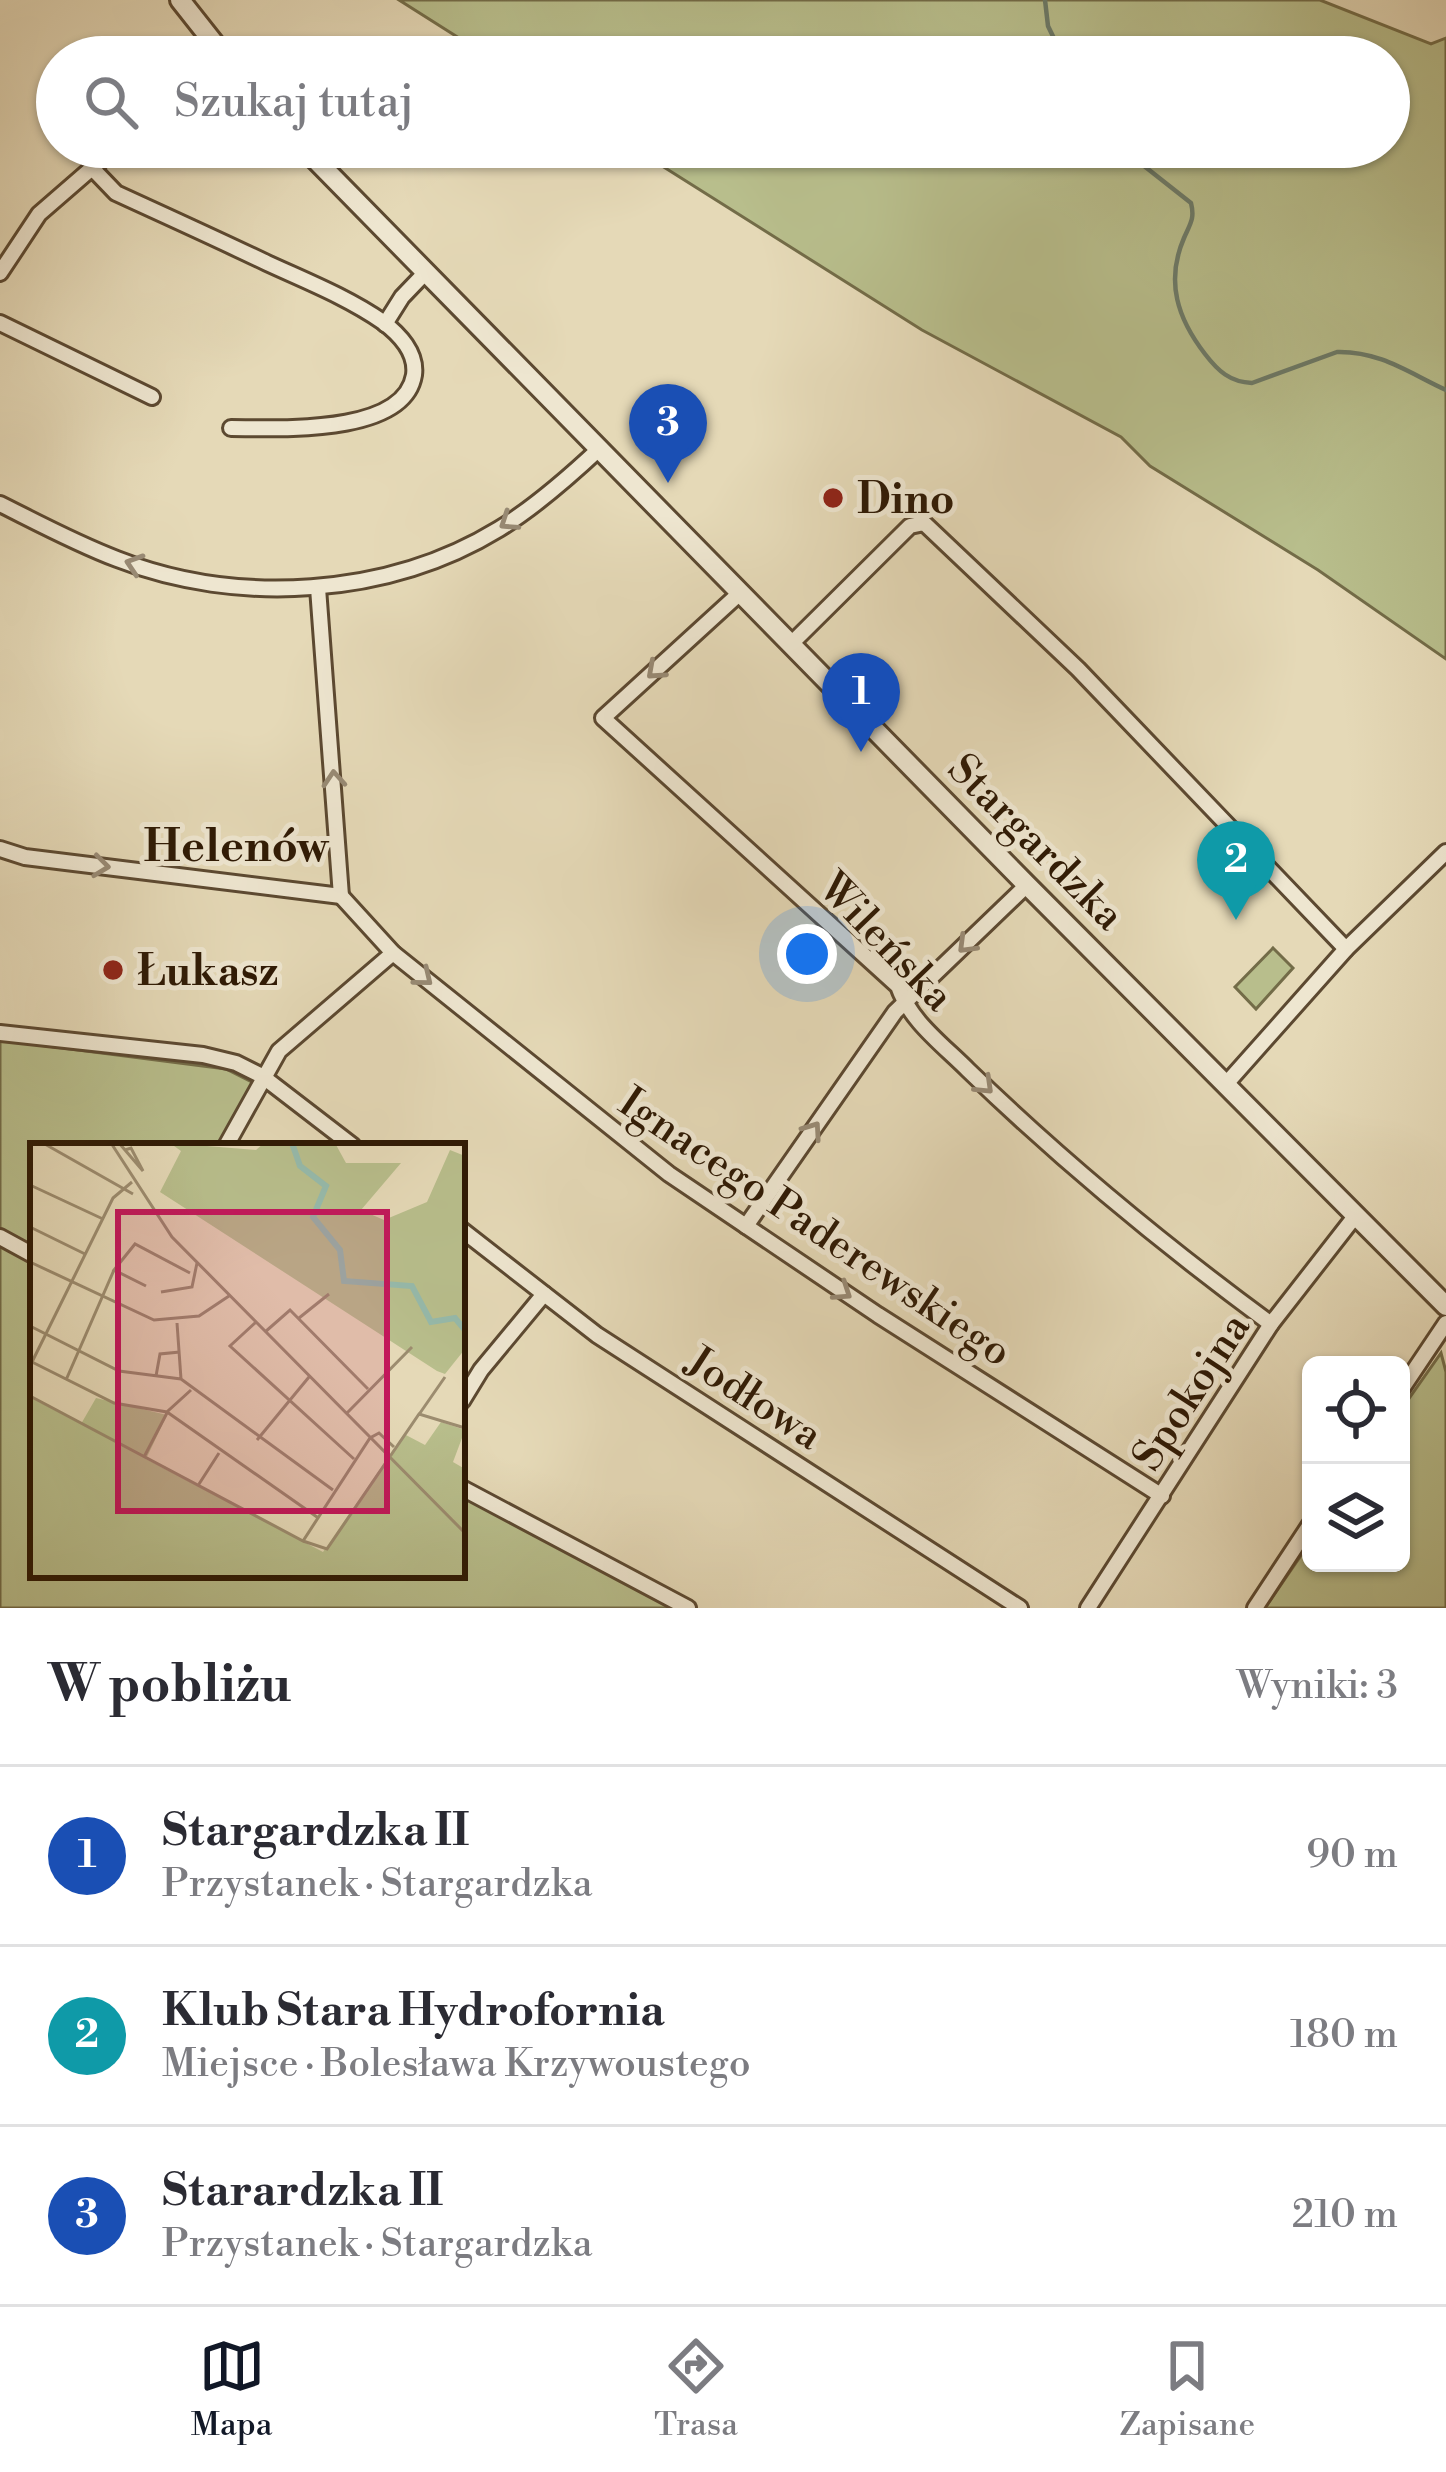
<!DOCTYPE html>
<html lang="pl">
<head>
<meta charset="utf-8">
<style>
  body { margin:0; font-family:"Libre Bodoni",serif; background:#f2f2f3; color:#2b2b33 }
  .controls { position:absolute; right:36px; bottom:36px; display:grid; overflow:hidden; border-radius:18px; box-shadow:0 3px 9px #0004 }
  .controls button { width:108px; height:108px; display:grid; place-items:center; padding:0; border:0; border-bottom:3px solid #e1e1e2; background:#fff; color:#2b2b33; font:60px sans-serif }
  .you { position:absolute; left:807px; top:954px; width:42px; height:42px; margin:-30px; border:9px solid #fff; border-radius:50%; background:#1a73e8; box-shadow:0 0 0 18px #1a73e833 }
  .badge { display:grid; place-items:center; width:78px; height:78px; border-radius:50%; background:#111827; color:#fff; font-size:39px; font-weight:700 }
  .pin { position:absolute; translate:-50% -99px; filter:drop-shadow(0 3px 6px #0008) }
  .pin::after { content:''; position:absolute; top:63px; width:42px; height:36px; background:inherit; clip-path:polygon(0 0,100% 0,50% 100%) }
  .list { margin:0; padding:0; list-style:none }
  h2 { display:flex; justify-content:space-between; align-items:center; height:156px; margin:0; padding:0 48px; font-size:51px }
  h2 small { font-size:39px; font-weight:400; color:#7c7c81 }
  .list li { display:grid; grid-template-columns:78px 1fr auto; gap:36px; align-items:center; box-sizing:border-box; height:180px; padding:0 48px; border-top:3px solid #e1e1e2 }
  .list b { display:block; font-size:45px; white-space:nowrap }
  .list p { margin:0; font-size:39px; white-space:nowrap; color:#7c7c81 }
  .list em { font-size:39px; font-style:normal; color:#7c7c81 }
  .icon { flex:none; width:66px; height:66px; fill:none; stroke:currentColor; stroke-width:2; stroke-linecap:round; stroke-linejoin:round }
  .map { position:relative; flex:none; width:1446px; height:1608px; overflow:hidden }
  .search { position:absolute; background:#fff; box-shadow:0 3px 9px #0004; left:36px; right:36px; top:36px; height:132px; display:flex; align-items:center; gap:30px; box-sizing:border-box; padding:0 42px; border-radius:66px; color:#7c7c81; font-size:45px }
  .sheet { height:696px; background:#fff }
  nav { display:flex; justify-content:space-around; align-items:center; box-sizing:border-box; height:168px; border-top:3px solid #e1e1e2; background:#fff; font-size:33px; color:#7c7c81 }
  nav a { display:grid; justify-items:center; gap:6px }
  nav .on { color:#111827 }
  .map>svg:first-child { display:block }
</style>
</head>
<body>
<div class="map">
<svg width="1446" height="1608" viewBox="0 0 1446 1608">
  <rect width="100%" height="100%" fill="#e5d9b7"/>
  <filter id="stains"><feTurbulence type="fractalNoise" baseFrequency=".00167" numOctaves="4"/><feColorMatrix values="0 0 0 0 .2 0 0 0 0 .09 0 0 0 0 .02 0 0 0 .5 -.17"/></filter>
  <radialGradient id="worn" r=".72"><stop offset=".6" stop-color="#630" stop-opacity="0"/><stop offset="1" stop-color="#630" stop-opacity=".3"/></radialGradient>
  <g fill="#b8be8c" stroke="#736c48" stroke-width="3">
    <polygon points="399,0 1320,0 1431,44 1446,38 1446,659 1318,570 1150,466 1121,437 922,330 632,147 1389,147 1389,57 489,57"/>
    <polygon points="1273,948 1293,968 1256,1009 1235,987"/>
    <polygon points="0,1040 226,1069 264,1088 235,1146 33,1146 33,1575 462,1575 462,1495 672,1608 0,1608"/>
    <polygon points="1441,1353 1446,1372 1446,1608 1265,1608 1311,1541 1311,1563 1401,1563 1401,1410"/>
  </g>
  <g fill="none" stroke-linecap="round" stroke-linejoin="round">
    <g stroke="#6c7a68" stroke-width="4.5">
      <polyline points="1045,0 1048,26 1063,57"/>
      <path d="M1120,147L1191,203C1195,219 1190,224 1184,238C1165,282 1178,319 1205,354C1218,371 1230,382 1252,383L1337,352C1380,351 1409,373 1446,390"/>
    </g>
    <g stroke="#5c4931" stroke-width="20">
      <g id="minor">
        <polyline points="200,57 210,39"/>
        <polyline points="92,168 117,147"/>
        <path d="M0,273L39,214L92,168L116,193C166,216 217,239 267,263C306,281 347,297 383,322C399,334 417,353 414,375C404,436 276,428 231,428"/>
        <polyline points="0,323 152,397"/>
        <polyline points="385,324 402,297 425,273"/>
        <path d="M0,504C38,523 77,544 117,559C237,606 388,597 499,529C535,507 568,478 599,449"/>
        <polyline points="318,588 341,896"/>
        <path d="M741,592L603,718L898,986C910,1021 942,1044 968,1070C1063,1162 1165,1246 1271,1324"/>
        <polyline points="792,643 910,526 924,523 1078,669 1346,949"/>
        <polyline points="0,849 25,857 341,896"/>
        <polyline points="341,896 393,953 669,1174 878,1315 1162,1496"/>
        <polyline points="0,1033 203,1055 236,1063 262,1076 353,1146"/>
        <polyline points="1226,1084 1346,949 1446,852"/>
        <polyline points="226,1146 279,1051 393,953"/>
        <polyline points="746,1226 895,1012 1027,885"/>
        <polyline points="462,1230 597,1335 1020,1608"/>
        <polyline points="0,1237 33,1255"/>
        <polyline points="1401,1390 1446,1323"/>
        <polyline points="462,1401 481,1370 544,1294"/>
        <polyline points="462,1488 688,1608"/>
        <polyline points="1088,1608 1271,1324 1356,1215"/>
        <polyline points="1255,1608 1311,1523"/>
      </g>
    </g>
    <g stroke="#5c4931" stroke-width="24">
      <g id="tertiary">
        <polyline points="180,0 225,57"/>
        <polyline points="303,147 1027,885 1446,1306"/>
      </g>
    </g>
    <use href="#minor" stroke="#eee6d0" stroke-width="14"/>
    <use href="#tertiary" stroke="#eee6d0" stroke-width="18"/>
  </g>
  <defs><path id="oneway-chevron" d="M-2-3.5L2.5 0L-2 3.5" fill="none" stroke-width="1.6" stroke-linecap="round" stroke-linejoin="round" transform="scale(3)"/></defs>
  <g stroke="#988a74">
    <use href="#oneway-chevron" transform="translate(508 522) rotate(146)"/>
    <use href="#oneway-chevron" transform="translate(134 564) rotate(-162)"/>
    <use href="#oneway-chevron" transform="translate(655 671) rotate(138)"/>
    <use href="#oneway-chevron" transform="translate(334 779) rotate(-94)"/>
    <use href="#oneway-chevron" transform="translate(101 866) rotate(7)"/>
    <use href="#oneway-chevron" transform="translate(966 945) rotate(135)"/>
    <use href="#oneway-chevron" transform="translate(424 978) rotate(39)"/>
    <use href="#oneway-chevron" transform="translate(985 1086) rotate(44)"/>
    <use href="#oneway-chevron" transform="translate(813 1130) rotate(-55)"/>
    <use href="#oneway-chevron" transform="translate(843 1292) rotate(34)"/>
  </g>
  <g fill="#8f2418" stroke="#eee6d0" stroke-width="4.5">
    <circle cx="833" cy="498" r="12"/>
    <circle cx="113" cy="970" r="12"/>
  </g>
  <g text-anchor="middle" stroke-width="10" stroke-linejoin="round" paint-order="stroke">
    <g font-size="42" font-weight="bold" fill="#2e1904" stroke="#eee6d0" text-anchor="start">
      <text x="857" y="513">Dino</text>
      <text x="137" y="985">Łukasz</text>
    </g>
    <g font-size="42" fill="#2e1904" stroke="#eee6d0">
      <text transform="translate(1037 841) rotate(45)" y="15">Stargardzka</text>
      <text transform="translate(887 941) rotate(46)" y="15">Wileńska</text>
      <text transform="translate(816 1226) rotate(34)" y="15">Ignacego Paderewskiego</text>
      <text transform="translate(1190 1391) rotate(-57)" y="15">Spokojna</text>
      <text transform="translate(755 1397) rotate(33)" y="15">Jodłowa</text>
    </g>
    <g font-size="45" font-weight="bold" fill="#2e1904" stroke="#eee6d0">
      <text x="236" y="861">Helenów</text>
    </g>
  </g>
  <g transform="translate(30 1143)">
    <rect width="435" height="435" fill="#e5d9b7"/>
    <path d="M140,0L226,7L234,0H305L316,20H371L331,67L354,77L397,59L420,7L435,13V206L415,231L407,228L130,49L151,8ZM0,254L51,281L66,255L137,272L116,316L293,409L374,291L395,302L411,279L435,287L423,319L435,326V435H0Z" fill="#b8be8c"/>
    <path fill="none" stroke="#96baab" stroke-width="6" d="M262,0L270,23L296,43L283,74L310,107L314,138L382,143L401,179L425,175L435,187"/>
    <path fill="none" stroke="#9c8c6f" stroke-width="3" d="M13,0L103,51M81,0L142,94L435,390M89,0L113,28L101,5L95,7M0,42L73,76M0,84L55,111M0,119L124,177L169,173L199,153M116,143L84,127L105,101L160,130M131,149L162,144L167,120M269,175L299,151M226,179L200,203L324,316M147,180L151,236M0,183L89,228L151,236M235,189L260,167L338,246M0,218L84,260L137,269L287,374M2,219L83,55L102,39M126,233L130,211L150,209M151,236L303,347M36,237L84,127M0,253L273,398L340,295L349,290L364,304M317,270L382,204M390,270L415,234M227,297L279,234M114,314L138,268L161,247M169,341L189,310M273,398L297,406L389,271L435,285"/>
    <path fill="#c2185b" fill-opacity="0.15" stroke="#c2185b" stroke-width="6" d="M88,69H357V368H88Z"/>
    <rect width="435" height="435" fill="none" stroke="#2e1904" stroke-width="6"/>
  </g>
  <rect width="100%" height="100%" filter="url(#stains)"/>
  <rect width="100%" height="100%" fill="url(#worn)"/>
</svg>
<div class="controls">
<button><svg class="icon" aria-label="locate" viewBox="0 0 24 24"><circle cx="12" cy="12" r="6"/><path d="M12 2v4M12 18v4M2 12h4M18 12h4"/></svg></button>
<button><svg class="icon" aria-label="layers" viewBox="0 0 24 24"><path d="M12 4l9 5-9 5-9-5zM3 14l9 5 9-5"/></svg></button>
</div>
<div class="you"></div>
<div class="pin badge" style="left:861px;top:752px;background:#1a4fb4">1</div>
<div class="pin badge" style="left:1236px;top:920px;background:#0f9aa8">2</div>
<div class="pin badge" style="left:668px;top:483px;background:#1a4fb4">3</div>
<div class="search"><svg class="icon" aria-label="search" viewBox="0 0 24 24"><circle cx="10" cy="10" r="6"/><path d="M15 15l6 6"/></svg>Szukaj tutaj</div>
</div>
<section class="sheet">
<h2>W pobliżu<small>Wyniki: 3</small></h2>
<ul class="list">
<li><span class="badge" style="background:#1a4fb4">1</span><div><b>Stargardzka II</b><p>Przystanek · Stargardzka</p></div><em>90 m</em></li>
<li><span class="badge" style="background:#0f9aa8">2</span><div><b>Klub Stara Hydrofornia</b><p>Miejsce · Bolesława Krzywoustego</p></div><em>180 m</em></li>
<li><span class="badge" style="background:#1a4fb4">3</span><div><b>Starardzka II</b><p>Przystanek · Stargardzka</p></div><em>210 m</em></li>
</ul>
</section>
<nav>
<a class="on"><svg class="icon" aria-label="map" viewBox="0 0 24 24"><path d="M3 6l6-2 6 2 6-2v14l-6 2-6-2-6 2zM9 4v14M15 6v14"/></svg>Mapa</a>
<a><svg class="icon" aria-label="directions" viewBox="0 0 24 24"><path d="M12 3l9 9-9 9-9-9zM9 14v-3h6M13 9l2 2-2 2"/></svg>Trasa</a>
<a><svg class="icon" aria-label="saved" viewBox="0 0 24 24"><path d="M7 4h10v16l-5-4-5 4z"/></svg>Zapisane</a>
</nav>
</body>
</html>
